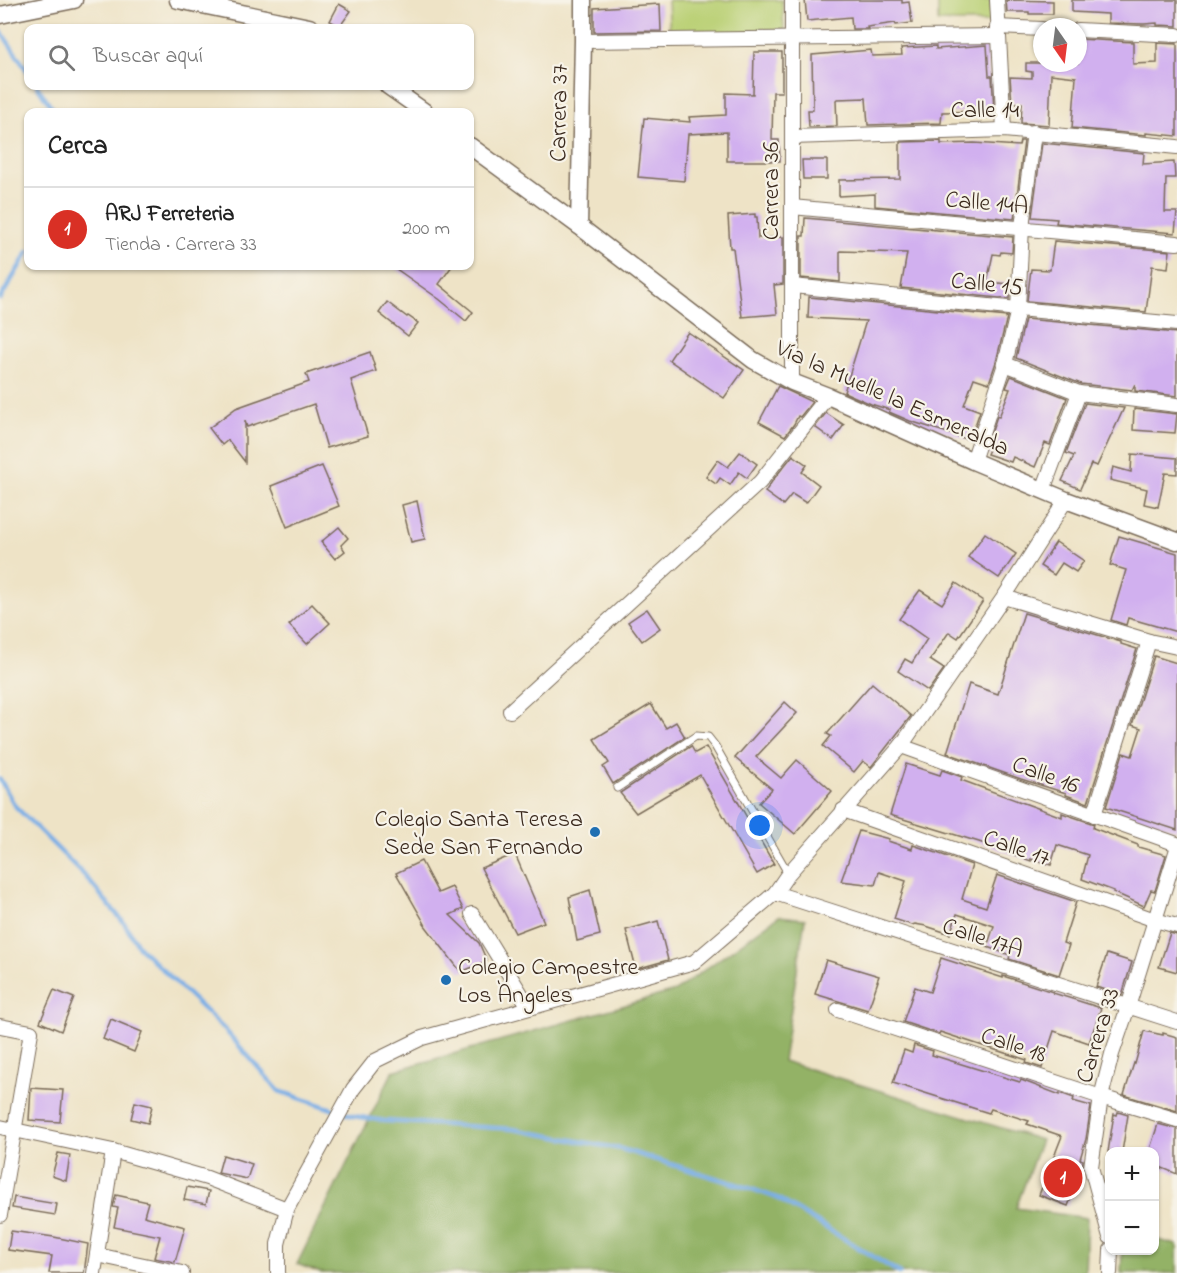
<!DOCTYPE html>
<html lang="es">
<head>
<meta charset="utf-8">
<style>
  body { margin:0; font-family:"Indie Flower",sans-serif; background:#f2f2f2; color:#222 }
  .controls { position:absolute; right:18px; bottom:18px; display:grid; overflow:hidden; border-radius:12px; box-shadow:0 2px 4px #0004 }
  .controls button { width:54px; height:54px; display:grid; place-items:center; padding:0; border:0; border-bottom:2px solid #e0e0e0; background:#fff; color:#222; font:30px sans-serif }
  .compass { position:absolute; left:1033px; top:18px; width:54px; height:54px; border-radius:50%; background:#fff; box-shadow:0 2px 4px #0004; rotate:166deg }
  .you { position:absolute; left:760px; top:826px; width:21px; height:21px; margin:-15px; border:4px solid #fff; border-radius:50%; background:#1a73e8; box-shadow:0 0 0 9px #1a73e833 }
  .badge { display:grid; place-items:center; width:39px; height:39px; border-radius:50%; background:#d93025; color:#fff; font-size:20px; font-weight:700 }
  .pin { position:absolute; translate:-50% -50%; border:3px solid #fff; box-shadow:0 2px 6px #0006 }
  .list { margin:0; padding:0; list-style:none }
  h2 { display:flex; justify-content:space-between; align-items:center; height:78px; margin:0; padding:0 24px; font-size:26px }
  h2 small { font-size:20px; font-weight:400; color:#767676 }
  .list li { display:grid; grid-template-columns:39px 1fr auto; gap:18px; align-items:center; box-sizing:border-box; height:84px; padding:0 24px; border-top:2px solid #e0e0e0 }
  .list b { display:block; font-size:22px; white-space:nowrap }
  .list p { margin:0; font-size:20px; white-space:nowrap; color:#767676 }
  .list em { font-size:20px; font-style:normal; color:#767676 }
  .icon { flex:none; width:33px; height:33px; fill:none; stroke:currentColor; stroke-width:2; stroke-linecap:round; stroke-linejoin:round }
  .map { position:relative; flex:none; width:1177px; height:1273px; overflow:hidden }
  .search { position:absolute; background:#fff; box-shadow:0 2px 4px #0004; left:24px; top:24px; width:450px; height:66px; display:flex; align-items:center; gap:15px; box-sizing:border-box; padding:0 21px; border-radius:12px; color:#767676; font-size:22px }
  .panel { position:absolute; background:#fff; box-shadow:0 2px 4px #0004; left:24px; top:108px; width:450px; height:162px; border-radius:12px }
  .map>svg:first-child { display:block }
</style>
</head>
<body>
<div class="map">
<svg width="1177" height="1273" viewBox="0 0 1177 1273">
  <rect width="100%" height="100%" fill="#f7f3e8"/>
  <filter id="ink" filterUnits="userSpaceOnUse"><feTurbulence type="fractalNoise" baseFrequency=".0167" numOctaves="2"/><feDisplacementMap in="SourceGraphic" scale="12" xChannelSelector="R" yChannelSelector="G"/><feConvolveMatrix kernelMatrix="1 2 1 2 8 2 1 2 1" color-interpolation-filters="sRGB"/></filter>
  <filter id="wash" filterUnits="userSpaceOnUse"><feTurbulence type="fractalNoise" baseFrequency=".008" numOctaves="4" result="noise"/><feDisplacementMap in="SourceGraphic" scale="24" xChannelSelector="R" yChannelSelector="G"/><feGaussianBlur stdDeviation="1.35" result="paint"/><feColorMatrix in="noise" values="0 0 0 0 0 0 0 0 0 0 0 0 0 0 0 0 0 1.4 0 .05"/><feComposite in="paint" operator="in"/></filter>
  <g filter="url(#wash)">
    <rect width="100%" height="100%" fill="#eee3c6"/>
    <g fill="#bad074" stroke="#7a7d49" stroke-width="1.5">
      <polygon points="668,0 782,0 784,30 670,38"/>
      <rect x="938" y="0" width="53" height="22"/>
    </g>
    <g fill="#93b266" stroke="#676e42" stroke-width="1.5">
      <polygon points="779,916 805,919 783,1061 1041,1140 1016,1208 1087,1218 1085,1273 321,1273 297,1264 393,1071 675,991"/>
      <polygon points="1155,1239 1177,1245 1177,1273 1121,1273 1122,1251 1154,1250"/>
    </g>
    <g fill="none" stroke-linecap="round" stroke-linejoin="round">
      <g stroke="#78ade6" stroke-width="4.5">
        <polyline points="0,30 28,72"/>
        <polyline points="37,86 55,112"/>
        <polyline points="0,299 28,252"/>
        <polyline points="0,779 15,806 85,876 124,923 139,947 225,1030 279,1091 353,1116 385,1121 513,1129 621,1149 752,1189 777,1198 900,1273"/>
      </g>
    </g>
    <g id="blocks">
      <g fill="#d1b0ef">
        <polygon points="805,0 902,0 902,3 909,2 912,23 896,25 895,23 867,27 868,29 852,29 851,17 807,21"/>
        <polygon points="1006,0 1053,1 1053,14 1029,14 1029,12 1007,12"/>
        <polygon points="1072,0 1177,0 1177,26 1157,25 1157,23 1144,24 1108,23 1108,14 1072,12"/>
        <polygon points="339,4 351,11 340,26 330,21"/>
        <polygon points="660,4 661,31 594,32 594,8"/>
        <polygon points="1078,39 1133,42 1133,64 1157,63 1157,43 1177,44 1177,136 1146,133 1146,135 1072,128 1076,77 1051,74 1049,125 1021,123 1022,103 1012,103 1010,77 1032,78 1032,72 1026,71 1026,63 1078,63"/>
        <polygon points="987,45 989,76 992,76 994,111 942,112 941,123 868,125 866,98 837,99 836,100 837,126 809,127 808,110 813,110 812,55 871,50 872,56 902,55 901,48 936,46 936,49"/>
        <polygon points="754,52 782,52 782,92 773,92 772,140 779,140 780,161 727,161 727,132 688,134 684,181 638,177 644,118 690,122 689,117 726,115 726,93 753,94"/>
        <polygon points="941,141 941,144 974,143 1019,146 1020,141 1024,141 1014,219 875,206 875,194 839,196 839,180 900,179 900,142"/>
        <polygon points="1042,143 1144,153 1143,164 1174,162 1175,178 1166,178 1165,212 1177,212 1175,233 1056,223 1057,219 1032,217"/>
        <polygon points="802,160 827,160 827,179 803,179"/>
        <polygon points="755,214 755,217 757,217 758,238 783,237 783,284 774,285 777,314 742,317 733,248 730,248 728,216"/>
        <polygon points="805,218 1013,237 1012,253 1001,252 1000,255 993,254 987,282 1010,284 1009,299 901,288 907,253 840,251 840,282 801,278 801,236 804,236"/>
        <polygon points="1054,241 1170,251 1168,268 1152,266 1146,312 1027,301 1031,269 1050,270"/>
        <polygon points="392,266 452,266 439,284 473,312 466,321 439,299"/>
        <polygon points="809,297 1007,317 996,362 989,383 974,378 964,405 980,411 970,440 910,421 889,412 890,410 871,404 844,392 866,321 808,318"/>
        <polygon points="387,302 407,317 408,316 418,323 408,336 379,313"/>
        <polygon points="1025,319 1177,333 1177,396 1135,391 1135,384 1132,390 1081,384 1016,358"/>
        <polygon points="688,332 744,370 724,398 669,360"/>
        <polygon points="370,352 376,371 351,380 368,436 327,448 314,404 247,427 245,421 245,462 228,440 222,445 209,428 236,408 309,382 306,374"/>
        <polygon points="1011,376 1067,398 1050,445 1045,443 1035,467 1013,457 1011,462 987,454 990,447 987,446 997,416 999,417 1010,389 1006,388"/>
        <polygon points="778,386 812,402 800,417 798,416 794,424 785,436 759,422"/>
        <polygon points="1085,403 1124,408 1097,466 1091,464 1080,489 1062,481 1074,456 1066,453"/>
        <polygon points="1134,409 1177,414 1175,433 1133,430"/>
        <polygon points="826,413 844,425 833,440 815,427"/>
        <polygon points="740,452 757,464 747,478 739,472 730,485 720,478 716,484 706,477 718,460 728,467"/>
        <polygon points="1132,454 1177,458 1177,474 1165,473 1158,507 1144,504 1147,489 1110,480 1113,467 1131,472"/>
        <polygon points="793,455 807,465 802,472 819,485 806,503 792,494 783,505 765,492 773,480"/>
        <polygon points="322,466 339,506 287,527 271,486"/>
        <polygon points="417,501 425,539 411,542 402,505"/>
        <polygon points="339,527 348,538 341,545 345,551 335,559 321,542"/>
        <polygon points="985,533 1016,554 999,578 968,557"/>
        <polygon points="1119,536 1177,553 1177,632 1128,618 1126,625 1111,620 1126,570 1110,565"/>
        <polygon points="1056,542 1084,561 1076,572 1062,563 1054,575 1040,566"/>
        <polygon points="956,583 983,601 958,638 949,632 930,660 944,669 928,691 898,671 905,659 912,663 927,639 899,619 920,590 942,604"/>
        <polygon points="312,604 330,623 307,644 289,625"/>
        <polygon points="647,609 660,628 642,641 628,622"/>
        <polygon points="1024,613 1121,642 1121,644 1137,649 1088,803 1066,795 1066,793 1021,779 947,753 969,684 998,694"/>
        <polygon points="1154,656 1177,663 1177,830 1106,807 1123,753 1132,756 1141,728 1132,725"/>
        <polygon points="872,683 911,716 871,767 863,761 854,772 823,746 831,736 827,734"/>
        <polygon points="785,702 797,713 756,757 781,778 797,760 832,791 795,834 759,803 772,789 735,758"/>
        <polygon points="651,704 666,728 676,722 685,737 613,784 603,767 609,763 594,739"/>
        <polygon points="691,746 695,753 706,747 774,864 757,874 700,775 636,813 620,793"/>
        <polygon points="906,764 940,775 942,770 962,777 961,780 1062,817 1062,813 1094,824 1093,828 1138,845 1138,847 1166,855 1155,891 1151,890 1144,906 1113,892 1114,891 1082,879 1088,855 1057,845 1051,865 1031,859 1031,861 979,842 890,815"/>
        <polygon points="859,831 889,839 888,841 912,849 913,845 922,848 972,865 962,899 986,907 997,875 1076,902 1063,943 1069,945 1059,975 1009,959 1010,955 987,947 994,926 957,914 950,934 926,926 915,924 912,925 894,919 906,881 879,872 875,885 841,881"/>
        <polygon points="515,854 544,922 515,933 481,868"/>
        <polygon points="421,861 438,893 452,887 463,909 450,915 479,943 487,961 461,972 424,924 425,924 396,873"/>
        <polygon points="590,890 600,935 577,941 569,897"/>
        <polygon points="658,921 668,960 636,969 626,930"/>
        <polygon points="1170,933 1177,935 1177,972 1159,967"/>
        <polygon points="1107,954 1132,962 1122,995 1096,987"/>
        <polygon points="941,958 1003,978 1003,976 1053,992 1053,993 1101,1008 1089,1043 1054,1031 1042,1068 1026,1063 1027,1060 983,1046 940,1032 939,1034 903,1022 915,987 930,992"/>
        <polygon points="826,960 879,976 877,981 878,981 868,1010 815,994"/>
        <polygon points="54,990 74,998 61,1031 40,1022"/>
        <polygon points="111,1019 142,1032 134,1052 103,1039"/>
        <polygon points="1144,1031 1163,1035 1163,1033 1177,1037 1177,1111 1124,1095 1134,1063 1135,1064"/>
        <polygon points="914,1045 933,1051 932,1055 1020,1082 1021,1080 1060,1095 1060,1093 1074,1098 1073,1101 1091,1106 1086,1139 1080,1159 1083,1160 1082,1170 1068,1206 1039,1195 1062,1136 1027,1124 1029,1121 991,1109 989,1113 893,1083 904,1050 912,1053"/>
        <polygon points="31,1088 63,1090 60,1122 29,1120"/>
        <polygon points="135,1102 152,1106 148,1123 131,1119"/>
        <polygon points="1118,1112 1128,1115 1122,1152 1108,1152 1114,1114 1117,1115"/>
        <polygon points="1158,1124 1177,1129 1177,1174 1155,1165 1155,1152 1149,1152"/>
        <polygon points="58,1153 70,1155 66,1181 52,1176"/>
        <polygon points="223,1155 252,1164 247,1179 218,1173"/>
        <polygon points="187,1187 209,1191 206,1204 184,1200"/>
        <polygon points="116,1195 148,1202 144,1216 185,1227 175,1262 154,1258 160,1236 114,1227 118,1208 113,1207"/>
        <polygon points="14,1197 57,1204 55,1215 12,1208"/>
        <polygon points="11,1231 54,1237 88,1244 84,1273 49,1273 52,1256 8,1250"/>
      </g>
    </g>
  </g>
  <g filter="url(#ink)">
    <use href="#blocks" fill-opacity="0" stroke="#7a6b59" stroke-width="1.5"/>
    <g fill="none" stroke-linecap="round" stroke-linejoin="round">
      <g stroke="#7a6b59" stroke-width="9">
        <polyline id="service" points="617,788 696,736 708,737 715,746 788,873"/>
      </g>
      <g stroke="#7a6b59" stroke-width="16">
        <g id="minor">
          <polyline points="997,0 1004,130"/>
          <polyline points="997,27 1042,29"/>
          <polyline points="1078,30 1177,35"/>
          <polyline points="583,41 998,36"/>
          <polyline points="792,137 1004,130 1177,147"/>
          <polyline points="792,207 1177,243"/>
          <polyline points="793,286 1018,309 1177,324"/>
          <polyline points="1005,364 1079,393 1177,405"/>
          <polyline points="792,382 792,0"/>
          <polyline points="973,461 1005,364 1018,309 1022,227 1034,132"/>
          <polyline points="1043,490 1079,393"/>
          <polyline points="1004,597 1149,641 1177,647"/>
          <polyline points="510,711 760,482 828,396"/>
          <polyline points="901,746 1177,844"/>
          <polyline points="843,810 1155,920 1177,926"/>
          <polyline points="1094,815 1149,641"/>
          <polyline points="775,893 1177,1022"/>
          <polyline points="472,914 529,1007"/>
          <polyline points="838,1010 1101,1097 1177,1120"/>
          <polyline points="0,1026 31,1032 0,1215"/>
          <polyline points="0,1127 113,1151 207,1178 287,1209"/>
          <polyline points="1110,1237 1091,1167 1101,1097 1112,1054 1128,1007 1177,849"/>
          <polyline points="97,1255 182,1273"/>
          <polyline points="94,1273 113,1151"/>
          <polyline points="278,1273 278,1244 287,1209 353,1089 375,1061 422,1038 694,962 775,893 788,874 901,746 1004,597 1066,500"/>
          <polyline points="1110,1273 1111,1250"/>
        </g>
      </g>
      <g stroke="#7a6b59" stroke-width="19">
        <g id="tertiary">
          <polyline points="178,0 309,27 311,28"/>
          <polyline points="0,15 74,0"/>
          <polyline points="388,86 425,112"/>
          <polyline points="470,146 579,226 753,360 792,382 828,396 973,461 1066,500 1177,541"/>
          <polyline points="579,226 583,41 583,0"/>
        </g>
      </g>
      <use href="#service" stroke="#fff" stroke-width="7"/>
      <use href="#minor" stroke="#fff" stroke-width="14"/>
      <use href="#tertiary" stroke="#fff" stroke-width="16"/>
    </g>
  </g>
  <g fill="#1f6fb2" stroke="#f7f3e8" stroke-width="2">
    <circle cx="595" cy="832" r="6"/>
    <circle cx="446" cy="980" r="6"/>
  </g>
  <g text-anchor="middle" stroke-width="4.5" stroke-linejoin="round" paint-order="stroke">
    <g font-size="24" fill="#3b2a1e" stroke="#f7f3e8">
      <text x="985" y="117">Calle 14</text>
      <text transform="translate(558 113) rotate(-89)" y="8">Carrera 37</text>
      <text transform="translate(770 191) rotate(-90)" y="8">Carrera 36</text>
      <text transform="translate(987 202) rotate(5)" y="8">Calle 14A</text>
      <text transform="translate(987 283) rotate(6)" y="8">Calle 15</text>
      <text transform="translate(893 397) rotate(24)" y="8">Vía la Muelle la Esmeralda</text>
      <text transform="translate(1046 774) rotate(20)" y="8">Calle 16</text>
      <text transform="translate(1017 847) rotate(19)" y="8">Calle 17</text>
      <text transform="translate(983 937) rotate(18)" y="8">Calle 17A</text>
      <text transform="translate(1097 1035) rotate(-73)" y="8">Carrera 33</text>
      <text transform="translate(1014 1044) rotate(18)" y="8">Calle 18</text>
    </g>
    <g font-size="24" fill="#3b2a1e" stroke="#f7f3e8" text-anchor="end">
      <text x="583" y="826">Colegio Santa Teresa<tspan x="583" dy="28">Sede San Fernando</tspan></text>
      <text x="458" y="974" text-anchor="start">Colegio Campestre<tspan x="458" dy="28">Los Angeles</tspan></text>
    </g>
  </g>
</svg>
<div class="controls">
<button>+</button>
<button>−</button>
</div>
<svg class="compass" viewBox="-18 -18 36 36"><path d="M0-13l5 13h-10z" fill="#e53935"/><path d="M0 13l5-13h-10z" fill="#767676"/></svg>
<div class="you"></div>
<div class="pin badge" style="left:1063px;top:1178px">1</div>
<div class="search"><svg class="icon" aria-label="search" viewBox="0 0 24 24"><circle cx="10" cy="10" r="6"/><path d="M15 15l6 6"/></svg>Buscar aquí</div>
<section class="panel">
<h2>Cerca<small></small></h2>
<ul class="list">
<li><span class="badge">1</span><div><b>ARJ Ferreteria</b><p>Tienda · Carrera 33</p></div><em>200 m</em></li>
</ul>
</section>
</div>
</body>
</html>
